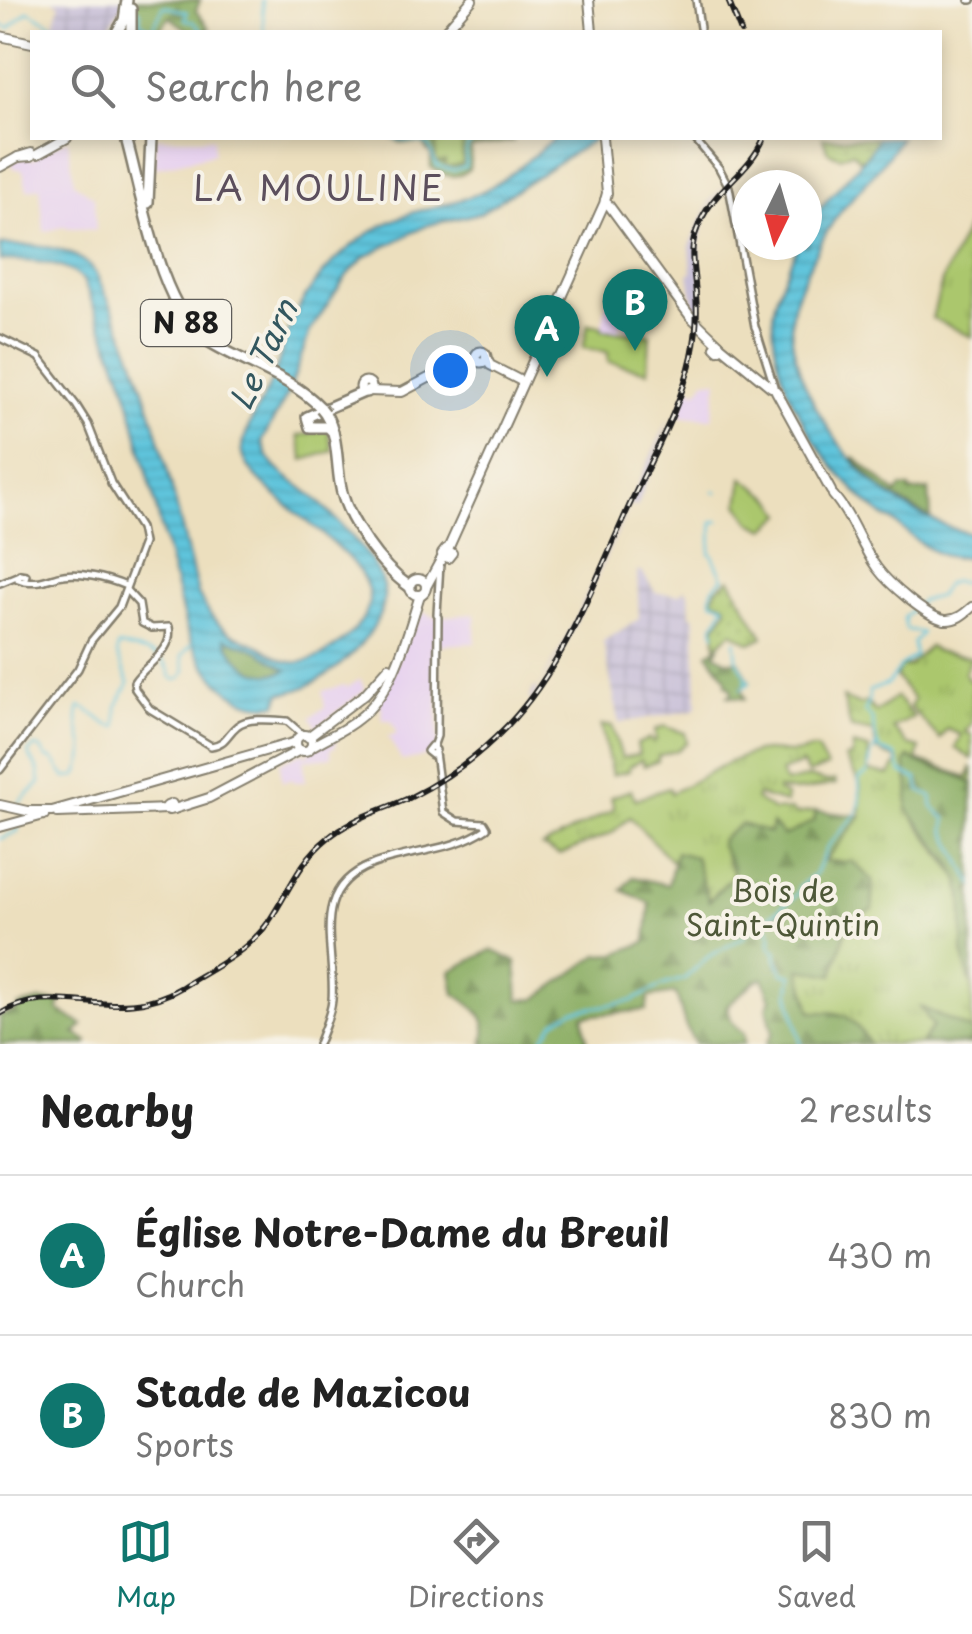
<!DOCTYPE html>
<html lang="en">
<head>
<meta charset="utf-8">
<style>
  body { margin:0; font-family:"Playpen Sans",sans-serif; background:#f6f6f6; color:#222 }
  .compass { position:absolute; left:732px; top:170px; width:90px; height:90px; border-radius:50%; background:#fff; box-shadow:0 5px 15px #0003; rotate:185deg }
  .you { position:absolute; left:450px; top:370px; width:35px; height:35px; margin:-25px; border:8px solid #fff; border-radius:50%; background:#1a73e8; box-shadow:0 0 0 15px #1a73e833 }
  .badge { display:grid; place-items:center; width:65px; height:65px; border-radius:50%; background:#0f766e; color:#fff; font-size:32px; font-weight:700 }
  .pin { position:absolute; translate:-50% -82px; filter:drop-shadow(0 2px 5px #0008) }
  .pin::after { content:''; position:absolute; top:52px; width:35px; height:30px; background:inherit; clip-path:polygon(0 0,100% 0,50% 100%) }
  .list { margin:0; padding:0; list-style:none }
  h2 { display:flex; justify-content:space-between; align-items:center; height:130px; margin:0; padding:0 40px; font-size:42px }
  h2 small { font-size:32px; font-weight:400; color:#767676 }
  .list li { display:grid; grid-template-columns:65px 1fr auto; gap:30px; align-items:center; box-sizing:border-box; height:160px; padding:0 40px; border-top:2px solid #e0e0e0 }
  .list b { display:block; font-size:38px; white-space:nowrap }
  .list p { margin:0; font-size:32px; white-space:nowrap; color:#767676 }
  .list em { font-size:32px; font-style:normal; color:#767676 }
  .icon { flex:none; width:55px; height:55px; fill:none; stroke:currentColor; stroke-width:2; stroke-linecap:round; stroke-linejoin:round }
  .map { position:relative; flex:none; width:972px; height:1044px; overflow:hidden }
  .search { position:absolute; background:#fff; box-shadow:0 5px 15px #0003; left:30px; right:30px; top:30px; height:110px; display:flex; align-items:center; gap:25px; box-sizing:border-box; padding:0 35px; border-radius:0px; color:#767676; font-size:38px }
  .sheet { height:450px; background:#fff }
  nav { display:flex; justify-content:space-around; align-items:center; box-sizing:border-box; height:140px; border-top:2px solid #e0e0e0; background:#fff; font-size:28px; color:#767676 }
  nav a { display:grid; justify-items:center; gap:5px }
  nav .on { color:#0f766e }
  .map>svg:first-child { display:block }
</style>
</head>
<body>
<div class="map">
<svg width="972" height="1044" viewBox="0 0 972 1044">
  <defs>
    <pattern id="industrial-grid" width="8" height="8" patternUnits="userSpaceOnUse" patternTransform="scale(2.5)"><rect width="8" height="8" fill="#c8bfd8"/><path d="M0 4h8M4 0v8" fill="none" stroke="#aba4b9"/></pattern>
    <pattern id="grass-tufts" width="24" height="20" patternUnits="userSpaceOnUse" patternTransform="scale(2.5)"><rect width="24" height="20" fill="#abc76d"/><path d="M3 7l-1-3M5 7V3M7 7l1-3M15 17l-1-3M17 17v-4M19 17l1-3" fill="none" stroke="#93aa5e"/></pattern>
    <pattern id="forest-firs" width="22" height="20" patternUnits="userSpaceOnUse" patternTransform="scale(2.5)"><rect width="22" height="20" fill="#88ac60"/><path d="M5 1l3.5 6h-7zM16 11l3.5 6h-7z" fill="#6e8b4e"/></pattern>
    <pattern id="park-dots" width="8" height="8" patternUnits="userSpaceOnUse" patternTransform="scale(2.5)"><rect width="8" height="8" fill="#abc76d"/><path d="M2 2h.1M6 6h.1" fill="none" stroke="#93aa5e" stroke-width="1.8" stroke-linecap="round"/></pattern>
    <pattern id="water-rules" width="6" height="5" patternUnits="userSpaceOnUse" patternTransform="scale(2.5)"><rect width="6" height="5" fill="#5fc4dc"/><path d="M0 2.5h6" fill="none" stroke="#52a8bc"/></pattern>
  </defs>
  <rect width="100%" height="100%" fill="#f7f3e8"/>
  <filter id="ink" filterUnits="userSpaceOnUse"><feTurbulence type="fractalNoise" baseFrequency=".01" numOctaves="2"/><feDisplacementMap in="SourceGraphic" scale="20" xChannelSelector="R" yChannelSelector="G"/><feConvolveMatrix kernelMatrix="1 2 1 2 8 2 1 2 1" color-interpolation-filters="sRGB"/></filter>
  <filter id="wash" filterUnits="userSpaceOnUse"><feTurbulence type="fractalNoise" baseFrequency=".0048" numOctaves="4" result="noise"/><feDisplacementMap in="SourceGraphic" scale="40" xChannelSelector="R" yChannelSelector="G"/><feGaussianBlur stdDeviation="2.25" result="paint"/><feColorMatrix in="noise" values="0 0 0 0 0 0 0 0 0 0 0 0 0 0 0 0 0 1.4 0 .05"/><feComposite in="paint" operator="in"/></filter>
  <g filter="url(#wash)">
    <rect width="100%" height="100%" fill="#ecdfbe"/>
    <g fill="#e7d2ef">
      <polygon points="155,138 213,138 214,154 155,168"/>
      <polygon points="68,139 74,183 94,197 96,230 62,227 44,232 40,187 27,190 23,170 13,168 12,161 29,157 34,160 40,153"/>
      <polygon points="607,301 633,303 636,332 625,328 625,323 621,324 619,331 601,330"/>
      <polygon points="706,380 718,380 712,418 679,416 688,388 698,391"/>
      <polygon points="425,612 434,617 475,614 475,643 438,645 438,753 402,761 388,736 396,735 396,730 391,720 383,720 381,705 377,703 417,617"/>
      <polygon points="360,679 365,690 317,727 311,717 325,707 322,691 345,685 346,688"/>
      <polygon points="336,735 336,747 331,748 331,757 304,760 305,781 294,782 293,779 282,782 280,763 302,753 308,756 311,750"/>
    </g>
    <g fill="url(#industrial-grid)">
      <polygon points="125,0 106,32 93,32 83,25 70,31 54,23 60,4 52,0"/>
      <polygon points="637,572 642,572 656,593 681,594 684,589 689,593 690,615 694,616 695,627 697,706 694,710 619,723 603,641 639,619"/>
    </g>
    <g fill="#c8bfd8">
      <polygon points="726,183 707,210 699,243 702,299 696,322 689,273 692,272 690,246 710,201"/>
      <polygon points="671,414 637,507 630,505 564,648 531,701 529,699 534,688 538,689 562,647"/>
    </g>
    <g fill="url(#grass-tufts)" stroke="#647244" stroke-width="2.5">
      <polygon points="972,217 972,337 932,318 942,281"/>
      <polygon points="929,646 935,651 972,658 964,673 972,683 972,723 965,732 972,735 972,759 955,748 961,735 947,729 940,739 910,707 914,700 896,677 901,667 909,666"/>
      <path d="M896,697L914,717L893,728L908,745L920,748L917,760L968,777L972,766V784C955,769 928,772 910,757L905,763L909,788L907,809L959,879L965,909L963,952L972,984V1030L922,1008L933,1026L921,1044H870C850,1016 846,1010 811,1013L800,968L833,974L824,862L861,816L860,784L845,758L852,756L853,745L869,749L868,771L890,775L899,760L876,750L874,732L851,728L843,698L860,705L866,702L876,712Z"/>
      <polygon points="601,726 612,726 622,758 639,754 637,744 650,738 653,743 656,740 655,730 664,726 685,733 687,742 678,750 658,756 658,761 644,766 641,760 629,767 629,771 612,775"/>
      <path d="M811,749H817L827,767L808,774L802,764L781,772L785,783L809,777L827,782L835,780L836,784C817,787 796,795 778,789V792L786,796V803L758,795L756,799L774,811L792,810L796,814L816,811L814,821L783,837L772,825L770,834L741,824L722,839L721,844L734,874L708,901L695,857L675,865L630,817L612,833L560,855L542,847L614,809L611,797L631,790L635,799L669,788L671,793C701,778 725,761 757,752C774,747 786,759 811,749Z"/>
    </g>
    <g fill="url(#forest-firs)" stroke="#52643e" stroke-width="2.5">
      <polygon points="137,0 200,0 196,11 210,29 206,30 208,32 190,32 170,17 158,32 145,32 133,13"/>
      <path d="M393,138H511L513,141L471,147L469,169C456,180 445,177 431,167V155L422,143H402Z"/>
      <polygon points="854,457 897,494 901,487 910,488 910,492 929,490 931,519 882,490 853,459"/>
      <path d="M225,638L259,651L287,670C259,683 235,663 225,638Z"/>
      <polygon points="719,647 715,654 728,661 739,661 750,682 742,688 745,699 728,696 732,694 731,687 726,685 726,678 708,653"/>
      <path d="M909,757C928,772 955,769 972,784V984C956,956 968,917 960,885C955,863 921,828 907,808L909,788L905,763Z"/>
      <path d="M816,811L861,816L824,861L853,862L872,880L873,909L848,922L833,975L800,969L811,1012C846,1011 850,1015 870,1044H766L773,1033L767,1007L771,999L763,978L755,981L727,1006L732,1022L744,1033L745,1044H695L685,1025L676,993L649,997L646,1010L583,1016L588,1044H483C492,1018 475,1007 455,994L451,971L492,950L516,962L519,1000L536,999L598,955L616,954L646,942L650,903L622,890L633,877L668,885L676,852L695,857L709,901L734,874L721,845L722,839L741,824L770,833L772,824L784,836L814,821Z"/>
      <polygon points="41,1001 62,1002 58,1010 83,1025 75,1034 88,1041 87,1044 0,1044 0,1016 17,1010 18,1006"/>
      <polygon points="920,1007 972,1030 972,1044 921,1044 933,1026"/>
    </g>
    <g fill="url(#park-dots)" stroke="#647244" stroke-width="2.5">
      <polygon points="823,138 878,138 869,153 860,160 852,152 840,157 828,152"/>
      <polygon points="730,579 763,637 750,643 732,632 716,646 715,627 727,609 725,603 712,600 716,589"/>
    </g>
    <g fill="#abc76d" stroke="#647244" stroke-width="2.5">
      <polygon points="462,138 463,164 445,167 445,161 436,162 435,143"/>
      <polygon points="588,324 602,326 602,330 650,334 648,371 608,362 608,352 583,348"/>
      <polygon points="328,429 333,451 304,460 298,436"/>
      <polygon points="743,478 773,499 783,514 766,529 751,522 739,504"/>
    </g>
    <g fill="url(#water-rules)" stroke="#3e707c" stroke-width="2.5" fill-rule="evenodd">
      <path d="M555,138H596L480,213L428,225L365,257L347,275L310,331L289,392L262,441C270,474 295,479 318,501C340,524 367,549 381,578C401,623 321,693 281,693L277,704C233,712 202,668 187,631L125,384L83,280C61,260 28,261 0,260V245C30,245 64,244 89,265C98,273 102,288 108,299C153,391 173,495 198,594C215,628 226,632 259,646C268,650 275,658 285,661C305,667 325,655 340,643C351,634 364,620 368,607C384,551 235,491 243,446C247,421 265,400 273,377C281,358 284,337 293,319C316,272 359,231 409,214C433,206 458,203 481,192C509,179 531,156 555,138ZM225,638L259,651L287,670C259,683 235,663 225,638Z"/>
      <path d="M878,138H900C884,166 858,189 838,215C820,239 807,269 796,297C773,357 837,454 883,491C909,511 940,526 972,534V559C962,557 951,558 942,555C925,549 911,536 898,525C893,520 885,518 879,513C825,468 772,390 773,317C774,294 789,266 798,245H807V226L812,217L869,153Z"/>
    </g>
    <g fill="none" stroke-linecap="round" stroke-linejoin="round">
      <g stroke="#5fc4dc" stroke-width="2.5">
        <polyline points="262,0 264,32"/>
        <polyline points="135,9 140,11 140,22 152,30 164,6 187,12 185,19 194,22 203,32"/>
        <polyline points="0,24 9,29 28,11 66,32"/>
        <polyline points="73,32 81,27 91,32"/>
        <polyline points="108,32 117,23"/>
        <path d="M394,138C405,144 416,139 428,145L437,166L453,170L465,167C467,154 463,144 478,138"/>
        <polyline points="714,491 717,492"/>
        <polyline points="710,554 713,522 719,521"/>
        <polyline points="712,554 723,578"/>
        <path d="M715,634L713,626L725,605L712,601C708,591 715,584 723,579"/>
        <polyline points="735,641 737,659 750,683 747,685"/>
        <polyline points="741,689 747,685 745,681"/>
        <polyline points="869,699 869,691 888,684 901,666 915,656 913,643 922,633 906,629 904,617 921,601 939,596 946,584 954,581 966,584 972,562"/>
        <polyline points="869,701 865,711 872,719 877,744 873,752"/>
        <polyline points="877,744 880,750 896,756 901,772 917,779 920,791 932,797 933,807 946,819 945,830 972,884"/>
        <path d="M18,804L40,783L38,770L28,753L34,747L40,748L47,758L53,759L66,778L77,776C95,739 71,735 80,707C94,710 101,726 117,727V707L129,683L117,654L118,646C141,650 166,652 171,677L176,680L182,677L185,670L182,656L192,644"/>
        <polyline points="0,839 18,831 18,827"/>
        <polyline points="765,925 771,933 770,947 776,951 776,958 783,973 792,975 789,992 801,1044"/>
        <polyline points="751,931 798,894 799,887 815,874 828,846 856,815 860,803 859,779 868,773 871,754"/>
        <polyline points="540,1044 554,1022 573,1011 632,1001 663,985 684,979 708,957 746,936"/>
      </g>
    </g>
  </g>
  <g filter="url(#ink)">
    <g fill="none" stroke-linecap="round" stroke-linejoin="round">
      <g stroke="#847e6d" stroke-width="10">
        <g id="minor">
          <polyline points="696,0 700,28"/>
          <polyline points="969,0 972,0"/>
          <polyline points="694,138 719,168 729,187 755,327"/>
          <polyline points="756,329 774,386"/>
          <polyline points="0,338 39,357 76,405 88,424 111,483 140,528 143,543 119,607 91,641 78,669 0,770"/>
          <polygon points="20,574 26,575 24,581 18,579"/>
          <path d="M25,581C39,583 45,580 58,576C78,571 107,578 126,586"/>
          <polyline points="0,583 19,575"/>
          <path d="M126,590L139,604L142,623L152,628L169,627C174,652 146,663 134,682L135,689L150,709L211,746C226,744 226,735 237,726C247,717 273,720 287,721L303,735"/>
          <polyline points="437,614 440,564"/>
          <polygon points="431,746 436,750 432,755 427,751"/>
          <polyline points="433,747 437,736 438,617"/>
          <path d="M318,1044C323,1031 331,1014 332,1000C336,948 308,890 371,865C409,850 453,852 487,828L484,823L457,821L443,812L435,753"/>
        </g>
      </g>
      <g stroke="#847e6d" stroke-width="12">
        <g id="major">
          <polyline points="589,0 592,32"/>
          <polyline points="444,32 472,0"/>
          <polyline points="0,36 32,43"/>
          <polyline points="38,154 67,138"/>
          <polyline points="31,156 18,157 31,153"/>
          <polyline points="0,167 18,157"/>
          <polyline points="605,200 690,316 719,344"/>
          <polygon points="719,344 721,348 718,350 715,347"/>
          <polyline points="721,346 771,387"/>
          <circle cx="481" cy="357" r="5.5"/>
          <polyline points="486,357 490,365 523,382"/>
          <circle cx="366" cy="387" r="5.5"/>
          <polyline points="368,391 402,392 453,365 476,360"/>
          <polyline points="776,391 831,491"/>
          <path d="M833,495C852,516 860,545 877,568C888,583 926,617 945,620C956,621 964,614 972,607"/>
          <polygon points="446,549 452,553 448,558 442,554"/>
          <polyline points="448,549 604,204 607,193 602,138"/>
          <circle cx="418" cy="587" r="8"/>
          <polyline points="426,587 443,556"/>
          <circle cx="304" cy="743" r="8"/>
          <polyline points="308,737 365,694 389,667"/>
          <path d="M311,747C326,737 344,731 358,719C394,692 407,635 420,595"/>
          <polygon points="172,804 174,809 169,810 167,806"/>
          <polyline points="0,805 27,811 52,811 296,742"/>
          <polyline points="174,809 209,798 300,750"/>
          <polyline points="58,813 168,809"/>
          <polyline points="0,827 44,815"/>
        </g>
      </g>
      <g stroke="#847e6d" stroke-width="14">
        <g id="highway">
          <polyline points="117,32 124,20 127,0"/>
          <polyline points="131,32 131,9"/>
          <path d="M126,138C141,191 160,313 208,341C243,363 292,377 321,408"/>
          <polyline points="148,203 151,138"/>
          <path d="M325,413C338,435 336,458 340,483C345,518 381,567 410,587"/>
          <polyline points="333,432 328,427 310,427 307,417 364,392"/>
        </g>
      </g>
      <use href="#minor" stroke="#fff" stroke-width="5"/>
      <use href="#major" stroke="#fff" stroke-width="8"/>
      <use href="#highway" stroke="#fff" stroke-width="9"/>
      <g stroke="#1c1c1c" stroke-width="6">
        <g id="rail">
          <polyline points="728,0 741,32"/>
          <path d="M0,1014C58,978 115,1028 182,987C211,969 247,952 267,924C288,894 298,862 328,838C352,818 381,811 409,798C441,782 470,762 496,737C563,674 593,584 631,502C653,455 681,407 692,356C696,336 698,316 696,295C695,276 689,254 695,235C710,188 747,177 764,138"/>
        </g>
      </g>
      <use href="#rail" stroke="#f7f3e8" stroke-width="2.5" stroke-dasharray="8" stroke-linecap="butt"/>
      <g stroke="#847e6d" stroke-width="14" stroke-linecap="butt">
        <polyline id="highway-bridge" points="321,408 325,413"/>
      </g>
      <use href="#highway-bridge" stroke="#fff" stroke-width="9"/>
    </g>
  </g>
  <g text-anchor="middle" stroke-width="8" stroke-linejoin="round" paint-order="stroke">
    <rect fill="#f7f3e8" stroke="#5e5c59" stroke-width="2.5" x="141" y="300" width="90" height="46" rx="8"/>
    <g font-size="28" font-weight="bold" fill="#1c1c1c">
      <text x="186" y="333">N 88</text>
    </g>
    <g font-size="30" fill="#4e5838" stroke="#f7f3e8">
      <text x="783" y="902">Bois de<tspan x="783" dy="34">Saint-Quintin</tspan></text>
    </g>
    <g font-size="32" font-style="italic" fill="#33575f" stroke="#f7f3e8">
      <text transform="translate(264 355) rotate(-65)" y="11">Le Tarn</text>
    </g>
    <g font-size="35" letter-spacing="2.5" fill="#5c4f5d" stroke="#f7f3e8">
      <text x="319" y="201">LA MOULINE</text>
    </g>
  </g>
</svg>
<svg class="compass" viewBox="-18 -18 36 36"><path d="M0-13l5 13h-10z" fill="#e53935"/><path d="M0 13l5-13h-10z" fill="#767676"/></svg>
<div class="you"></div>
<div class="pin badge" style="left:547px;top:377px">A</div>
<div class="pin badge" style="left:635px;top:351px">B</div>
<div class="search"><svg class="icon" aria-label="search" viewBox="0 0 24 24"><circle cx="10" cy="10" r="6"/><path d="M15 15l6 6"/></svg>Search here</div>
</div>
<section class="sheet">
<h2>Nearby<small>2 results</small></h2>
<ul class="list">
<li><span class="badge">A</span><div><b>Église Notre-Dame du Breuil</b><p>Church</p></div><em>430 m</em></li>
<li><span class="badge">B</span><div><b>Stade de Mazicou</b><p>Sports</p></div><em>830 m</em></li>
</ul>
</section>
<nav>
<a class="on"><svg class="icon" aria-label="map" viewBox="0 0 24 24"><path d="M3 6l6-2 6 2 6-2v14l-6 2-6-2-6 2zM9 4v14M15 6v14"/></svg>Map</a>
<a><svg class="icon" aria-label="directions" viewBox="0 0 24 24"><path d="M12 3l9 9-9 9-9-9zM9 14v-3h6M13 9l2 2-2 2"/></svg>Directions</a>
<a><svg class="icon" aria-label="saved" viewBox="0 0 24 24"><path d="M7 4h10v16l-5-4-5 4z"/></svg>Saved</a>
</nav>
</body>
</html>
